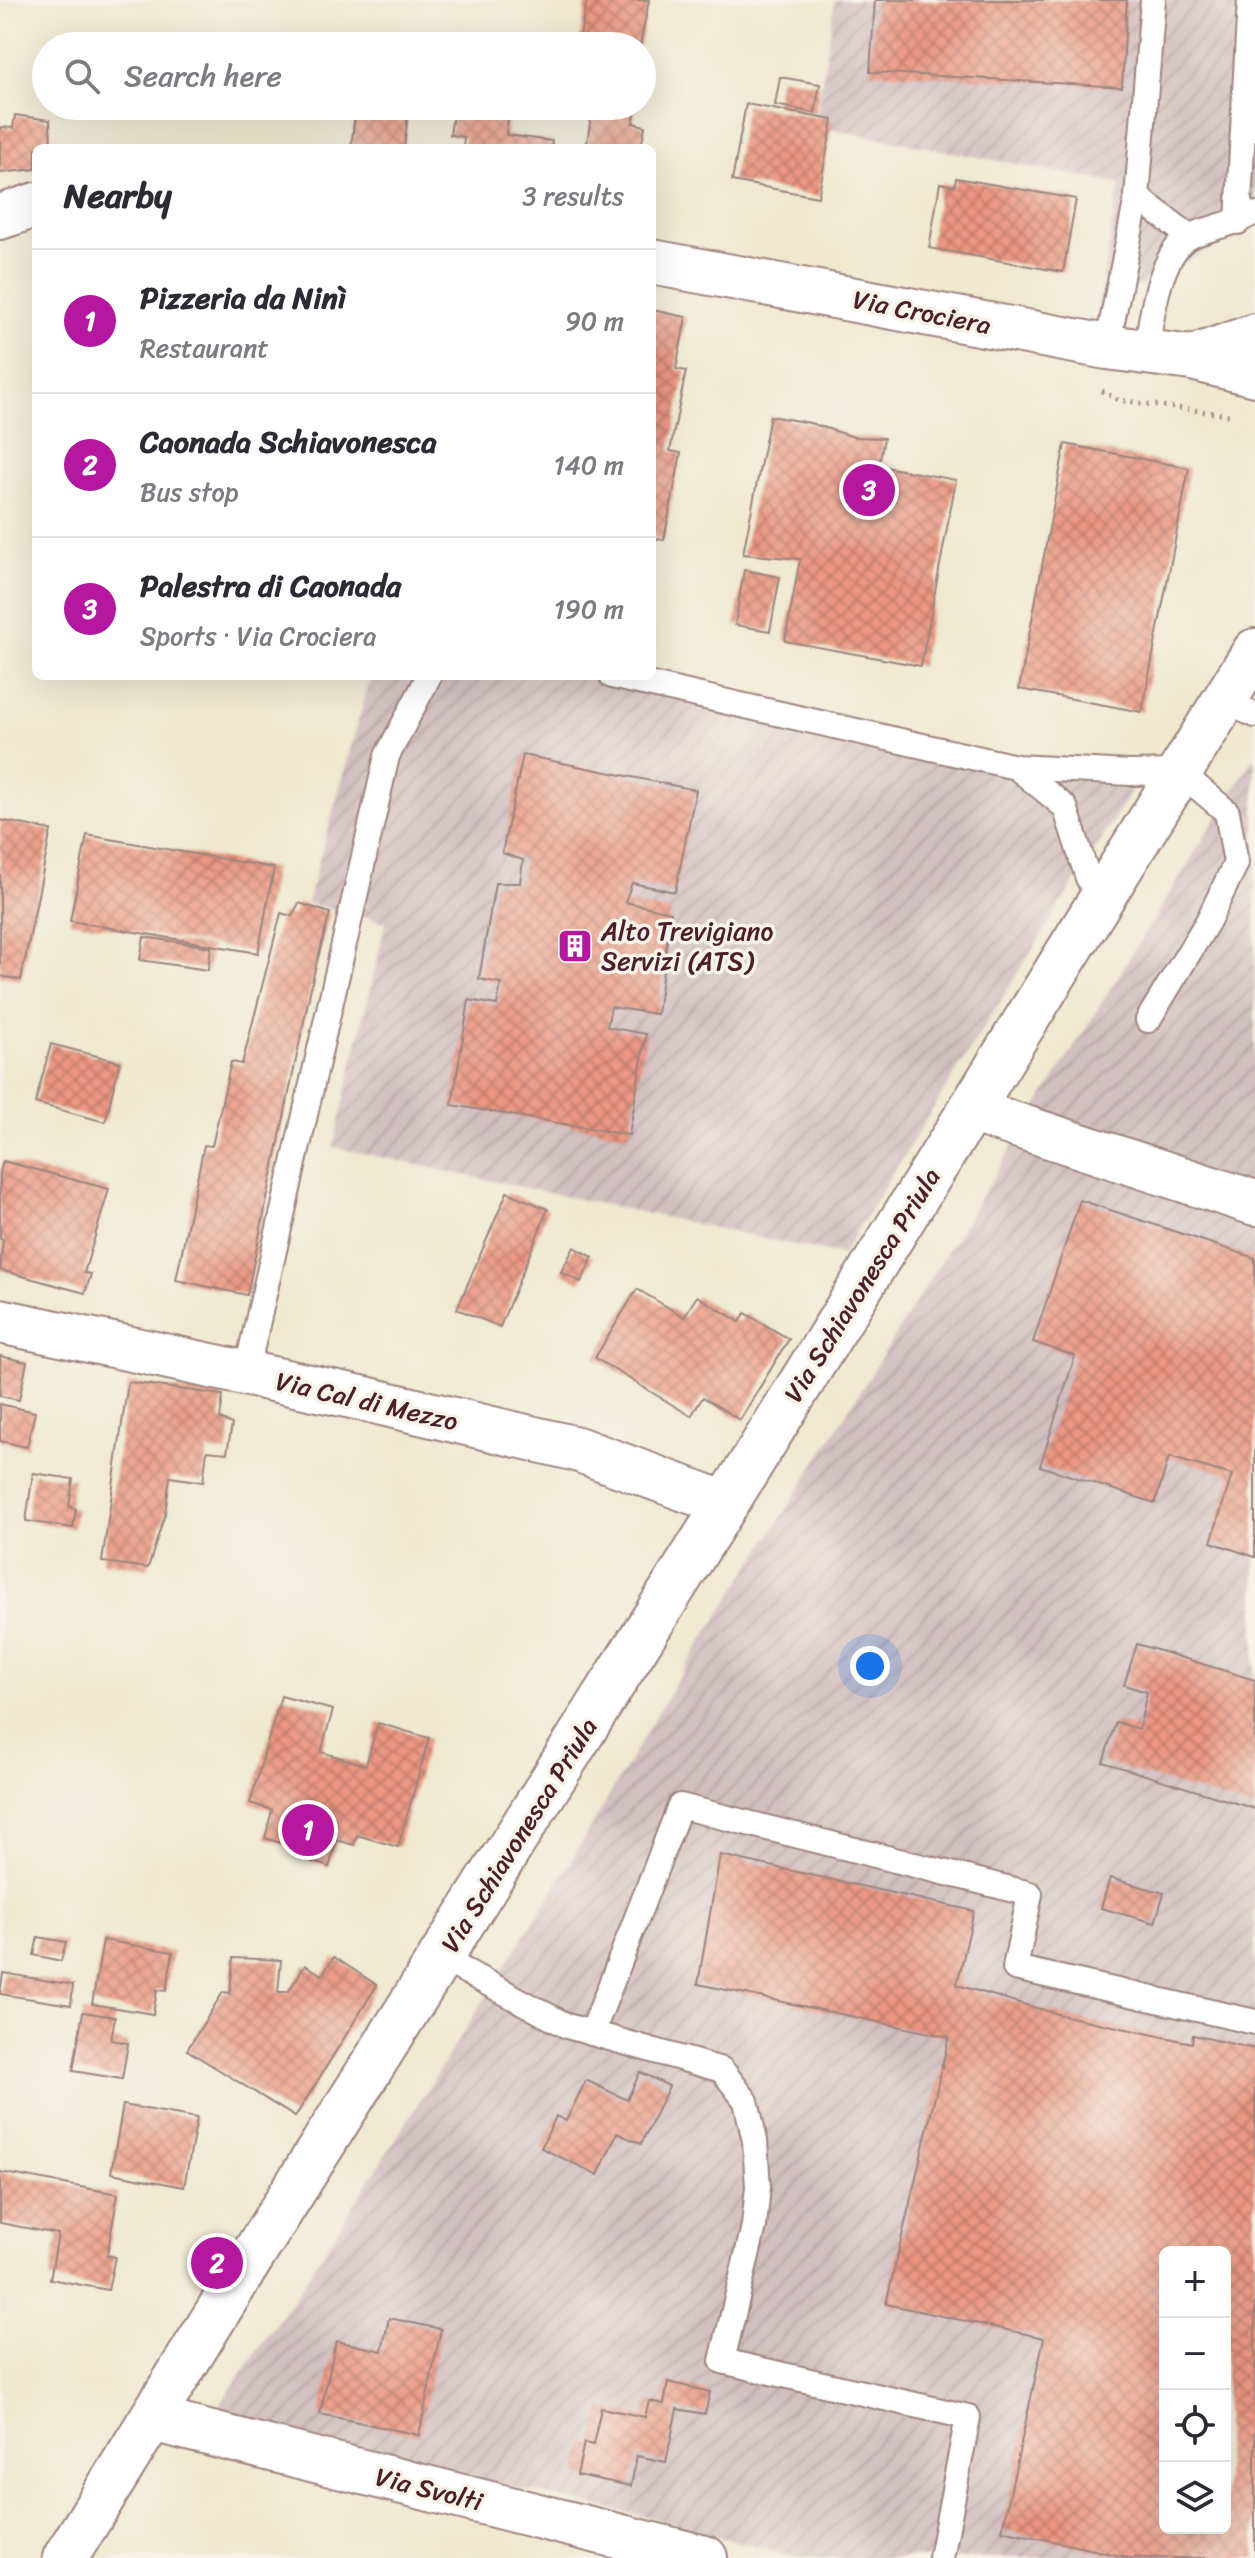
<!DOCTYPE html>
<html lang="en">
<head>
<meta charset="utf-8">
<style>
  body { margin:0; font-family:Sriracha,sans-serif; background:#f7f7f7; color:#2b2b33 }
  .controls { position:absolute; right:24px; bottom:24px; display:grid; overflow:hidden; border-radius:12px; box-shadow:0 8px 32px #0002 }
  .controls button { width:72px; height:72px; display:grid; place-items:center; padding:0; border:0; border-bottom:2px solid #e1e1e2; background:#fff; color:#2b2b33; font:40px sans-serif }
  .you { position:absolute; left:870px; top:1666px; width:28px; height:28px; margin:-20px; border:6px solid #fff; border-radius:50%; background:#1a73e8; box-shadow:0 0 0 12px #1a73e833 }
  .badge { display:grid; place-items:center; width:52px; height:52px; border-radius:50%; background:#b5179e; color:#fff; font-size:26px; font-weight:700 }
  .pin { position:absolute; translate:-50% -50%; border:4px solid #fff; box-shadow:0 2px 8px #0006 }
  .list { margin:0; padding:0; list-style:none }
  h2 { display:flex; justify-content:space-between; align-items:center; height:104px; margin:0; padding:0 32px; font-size:34px }
  h2 small { font-size:26px; font-weight:400; color:#7c7c81 }
  .list li { display:grid; grid-template-columns:52px 1fr auto; gap:24px; align-items:center; box-sizing:border-box; height:144px; padding:0 32px; border-top:2px solid #e1e1e2 }
  .list b { display:block; font-size:30px; white-space:nowrap }
  .list p { margin:0; font-size:26px; white-space:nowrap; color:#7c7c81 }
  .list em { font-size:26px; font-style:normal; color:#7c7c81 }
  .icon { flex:none; width:44px; height:44px; fill:none; stroke:currentColor; stroke-width:2; stroke-linecap:round; stroke-linejoin:round }
  .map { position:relative; flex:none; width:1255px; height:2558px; overflow:hidden }
  .search { position:absolute; background:#fff; box-shadow:0 8px 32px #0002; left:32px; top:32px; width:624px; height:88px; display:flex; align-items:center; gap:20px; box-sizing:border-box; padding:0 28px; border-radius:44px; color:#7c7c81; font-size:30px }
  .panel { position:absolute; background:#fff; box-shadow:0 8px 32px #0002; left:32px; top:144px; width:624px; height:536px; border-radius:12px }
  .map>svg:first-child { display:block }
</style>
</head>
<body>
<div class="map">
<svg width="1255" height="2558" viewBox="0 0 1255 2558">
  <defs>
    <pattern id="industrial-furrows" width="10" height="10" patternUnits="userSpaceOnUse" patternTransform="scale(2)"><rect width="10" height="10" fill="#d2bfc0"/><path d="M-1 1l2-2M0 10L10 0M9 11l2-2" fill="none" stroke="#b6a4a5"/></pattern>
    <pattern id="building-cross-hatch" width="8" height="8" patternUnits="userSpaceOnUse" patternTransform="scale(2)"><rect width="8" height="8" fill="#eb9782"/><path d="M0 0l8 8M0 8l8-8" fill="none" stroke="#c07b6b"/></pattern>
  </defs>
  <rect width="100%" height="100%" fill="#f7f3e8"/>
  <filter id="ink" filterUnits="userSpaceOnUse"><feTurbulence type="fractalNoise" baseFrequency=".0125" numOctaves="2"/><feDisplacementMap in="SourceGraphic" scale="16" xChannelSelector="R" yChannelSelector="G"/><feConvolveMatrix kernelMatrix="1 2 1 2 8 2 1 2 1" color-interpolation-filters="sRGB"/></filter>
  <filter id="wash" filterUnits="userSpaceOnUse"><feTurbulence type="fractalNoise" baseFrequency=".006" numOctaves="4" result="noise"/><feDisplacementMap in="SourceGraphic" scale="32" xChannelSelector="R" yChannelSelector="G"/><feGaussianBlur stdDeviation="1.8" result="paint"/><feColorMatrix in="noise" values="0 0 0 0 0 0 0 0 0 0 0 0 0 0 0 0 0 1.4 0 .05"/><feComposite in="paint" operator="in"/></filter>
  <g filter="url(#wash)">
    <rect width="100%" height="100%" fill="#efe9d0"/>
    <g fill="url(#industrial-furrows)" fill-rule="evenodd">
      <polygon points="835,0 1255,0 1255,225 1097,309 1120,184 815,126"/>
      <polygon points="652,670 1131,791 842,1255 333,1147 386,922 307,903 371,676 652,676"/>
      <path d="M1255,756V2558H797L656,2519L210,2419L303,2285L558,1883L676,1682L781,1519ZM1165,2252H1225V2528H1165Z"/>
    </g>
    <g id="blocks">
      <g fill="url(#building-cross-hatch)" fill-rule="evenodd">
        <polygon points="587,0 649,0 640,46 578,46"/>
        <polygon points="875,0 1127,0 1122,87 870,72"/>
        <polygon points="780,77 820,84 815,113 775,105"/>
        <polygon points="746,104 833,120 818,197 732,181"/>
        <polygon points="356,106 409,106 404,148 351,148"/>
        <polygon points="454,106 497,106 497,109 509,111 506,135 552,141 551,148 463,148 464,137 450,135"/>
        <polygon points="566,106 637,106 633,123 645,126 641,148 586,148 591,118 565,113"/>
        <polygon points="15,115 50,120 51,148 36,148 36,169 0,173 0,127 13,128"/>
        <polygon points="956,178 1076,199 1063,272 929,248 940,183 955,186"/>
        <polygon points="652,310 686,317 676,369 686,371 670,451 681,453 664,540 652,538"/>
        <polygon points="770,416 810,423 854,437 884,438 879,466 956,480 921,666 785,641 800,559 743,554"/>
        <polygon points="1065,444 1189,468 1142,712 1019,689"/>
        <polygon points="744,570 780,577 770,631 735,625"/>
        <polygon points="523,755 696,790 675,892 632,883 625,902 671,912 657,1014 611,1007 607,1027 646,1034 629,1135 452,1105 469,1000 497,1005 501,983 479,979 495,883 520,883 523,860 502,853"/>
        <polygon points="0,820 51,830 21,980 0,976"/>
        <polygon points="87,835 274,868 258,953 70,921"/>
        <polygon points="299,903 330,913 314,973 247,1295 176,1280 204,1145 212,1146 231,1062 242,1064 281,913 292,916"/>
        <polygon points="144,937 211,947 208,970 140,960"/>
        <polygon points="51,1044 120,1062 105,1122 35,1103"/>
        <polygon points="3,1161 109,1189 84,1273 91,1274 85,1293 0,1270 3,1240 0,1239 0,1173"/>
        <polygon points="507,1192 548,1209 500,1327 457,1309"/>
        <polygon points="1080,1200 1255,1258 1255,1557 1211,1542 1232,1475 1169,1457 1155,1503 1040,1466 1075,1356 1033,1342"/>
        <polygon points="574,1247 593,1257 581,1282 561,1272"/>
        <polygon points="637,1289 684,1317 697,1296 740,1322 745,1313 789,1339 740,1420 703,1397 691,1416 595,1358"/>
        <polygon points="0,1356 27,1362 19,1400 0,1396"/>
        <polygon points="128,1382 223,1395 220,1419 232,1424 227,1453 207,1451 203,1482 170,1477 165,1514 148,1568 102,1562"/>
        <polygon points="0,1404 35,1412 27,1447 0,1441"/>
        <polygon points="33,1473 73,1479 69,1507 76,1509 73,1528 26,1521"/>
        <polygon points="1137,1644 1255,1680 1255,1809 1103,1762 1116,1722 1139,1729 1147,1692 1124,1685"/>
        <polygon points="281,1696 333,1710 321,1752 366,1765 378,1723 429,1738 398,1847 357,1835 354,1845 337,1840 329,1867 297,1857 300,1849 265,1838 272,1810 250,1803"/>
        <path d="M720,1855L974,1911L957,1985L1061,2015L1192,2043L1193,2035L1255,2049V2558H1130L1002,2530L1044,2338L886,2304L949,2037L698,1984ZM1165,2252H1225V2528H1165Z"/>
        <polygon points="1110,1878 1164,1893 1155,1923 1101,1908"/>
        <polygon points="38,1937 66,1942 61,1961 34,1955"/>
        <polygon points="103,1940 173,1952 166,1991 157,1990 153,2014 92,2004"/>
        <polygon points="334,1957 377,1985 295,2117 187,2050 223,1992 230,1993 233,1958 281,1960 278,1992 288,1992 305,1965 322,1975"/>
        <polygon points="3,1973 73,1985 71,2005 0,1994"/>
        <polygon points="83,2012 115,2017 111,2040 128,2043 122,2079 73,2071"/>
        <polygon points="640,2072 669,2086 641,2144 617,2133 598,2175 541,2148 556,2116 566,2121 586,2080 627,2100"/>
        <polygon points="123,2105 197,2118 184,2187 111,2173"/>
        <polygon points="0,2172 118,2194 107,2255 115,2257 108,2290 50,2279 58,2234 0,2223"/>
        <polygon points="389,2318 441,2329 419,2435 320,2414 336,2341 382,2351"/>
        <polygon points="668,2382 710,2392 705,2414 677,2409 666,2462 637,2456 631,2486 577,2475 584,2443 593,2445 601,2408 645,2417 649,2401 664,2404"/>
      </g>
    </g>
  </g>
  <g filter="url(#ink)">
    <use href="#blocks" fill-opacity="0" stroke="#9c847e" stroke-width="2"/>
    <g fill="none" stroke-linecap="round" stroke-linejoin="round">
      <g stroke="#9c847e" stroke-width="28">
        <g id="service">
          <polyline points="1137,197 1189,236"/>
          <polyline points="1238,222 1250,0"/>
          <polyline points="1107,347 1137,197 1153,0"/>
          <path d="M1146,352C1151,320 1159,249 1193,235C1212,227 1232,225 1251,214"/>
          <polyline points="612,676 1016,767 1130,773 1180,772 1227,812 1236,863 1208,921 1148,1020"/>
          <polyline points="1224,701 1255,715"/>
          <polyline points="1016,767 1065,807 1088,878 1100,901"/>
          <polyline points="246,1373 387,756 429,676"/>
          <polyline points="441,1958 567,2026 722,2070 746,2101 755,2141 758,2187 754,2226 722,2361 968,2417 941,2558"/>
          <polyline points="592,2033 680,1806 1030,1894 1015,1968 1255,2022"/>
        </g>
      </g>
      <g stroke="#9c847e" stroke-width="48">
        <g id="minor">
          <polyline points="0,217 36,205"/>
          <polyline points="652,262 1107,347 1192,358 1255,374"/>
          <polyline points="1192,358 1255,336"/>
          <polyline points="970,1110 1255,1203"/>
          <polyline points="152,2419 705,2558"/>
        </g>
      </g>
      <g stroke="#9c847e" stroke-width="48">
        <polyline id="tertiary" points="0,1321 361,1398 577,1449 726,1504"/>
      </g>
      <g stroke="#9c847e" stroke-width="48">
        <polyline id="primary" points="65,2558 243,2271 726,1504 1255,651"/>
      </g>
      <polyline stroke="#9c847e" stroke-width="5" stroke-dasharray="2 6" stroke-linecap="butt" points="1102,391 1118,400 1229,415"/>
      <use href="#service" stroke="#fff" stroke-width="24"/>
      <use href="#minor" stroke="#fff" stroke-width="44"/>
      <use href="#tertiary" stroke="#fff" stroke-width="44"/>
      <use href="#primary" stroke="#fff" stroke-width="44"/>
    </g>
  </g>
  <defs>
    <g id="building-square" transform="scale(1.8)"><rect x="-9" y="-9" width="18" height="18" rx="4" fill="#b5179e" stroke="#f7f3e8"/><path d="M-4-6H4V6H1V3H-1V6H-4ZM-2.5-4.3h1.7v1.8h-1.7ZM.8-4.3h1.7v1.8H.8ZM-2.5-1h1.7V.8h-1.7ZM.8-1h1.7V.8H.8Z" fill="#fff"/></g>
  </defs>
  <g fill-rule="evenodd">
    <use href="#building-square" x="575" y="946"/>
  </g>
  <g text-anchor="middle" stroke-width="7" stroke-linejoin="round" paint-order="stroke">
    <g font-size="26" fill="#4a1f2b" stroke="#f7f3e8">
      <text transform="translate(922 312) rotate(11)" y="9">Via Crociera</text>
      <text transform="translate(862 1285) rotate(-58)" y="9">Via Schiavonesca Priula</text>
      <text transform="translate(367 1401) rotate(13)" y="9">Via Cal di Mezzo</text>
      <text transform="translate(519 1835) rotate(-58)" y="9">Via Schiavonesca Priula</text>
      <text transform="translate(429 2489) rotate(14)" y="9">Via Svolti</text>
    </g>
    <g font-size="26" fill="#4a1f2b" stroke="#f7f3e8" text-anchor="start">
      <text x="601" y="940">Alto Trevigiano<tspan x="601" dy="30">Servizi (ATS)</tspan></text>
    </g>
  </g>
</svg>
<div class="controls">
<button>+</button>
<button>−</button>
<button><svg class="icon" aria-label="locate" viewBox="0 0 24 24"><circle cx="12" cy="12" r="6"/><path d="M12 2v4M12 18v4M2 12h4M18 12h4"/></svg></button>
<button><svg class="icon" aria-label="layers" viewBox="0 0 24 24"><path d="M12 4l9 5-9 5-9-5zM3 14l9 5 9-5"/></svg></button>
</div>
<div class="you"></div>
<div class="pin badge" style="left:308px;top:1830px">1</div>
<div class="pin badge" style="left:217px;top:2263px">2</div>
<div class="pin badge" style="left:869px;top:490px">3</div>
<div class="search"><svg class="icon" aria-label="search" viewBox="0 0 24 24"><circle cx="10" cy="10" r="6"/><path d="M15 15l6 6"/></svg>Search here</div>
<section class="panel">
<h2>Nearby<small>3 results</small></h2>
<ul class="list">
<li><span class="badge">1</span><div><b>Pizzeria da Ninì</b><p>Restaurant</p></div><em>90 m</em></li>
<li><span class="badge">2</span><div><b>Caonada Schiavonesca</b><p>Bus stop</p></div><em>140 m</em></li>
<li><span class="badge">3</span><div><b>Palestra di Caonada</b><p>Sports · Via Crociera</p></div><em>190 m</em></li>
</ul>
</section>
</div>
</body>
</html>
